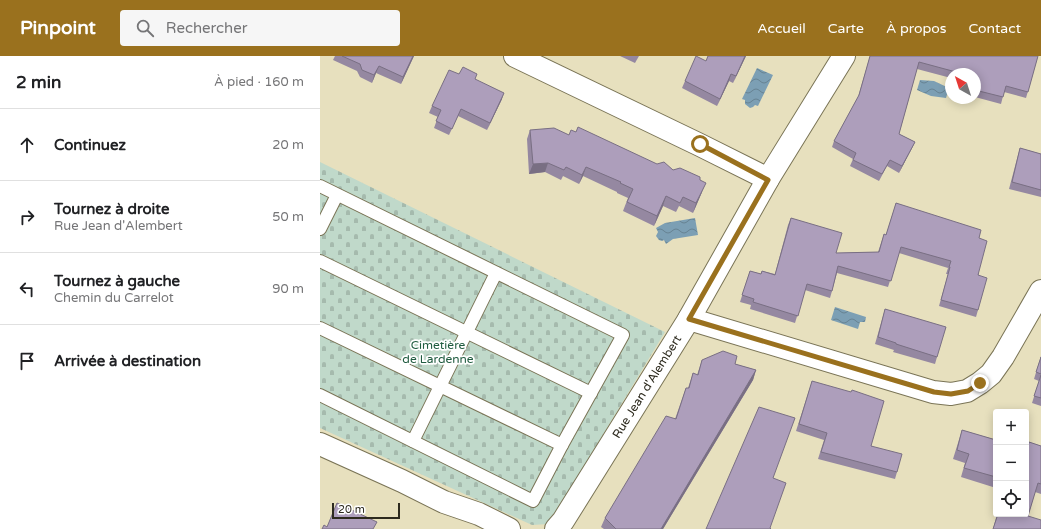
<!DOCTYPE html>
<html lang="fr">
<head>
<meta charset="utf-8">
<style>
  body { margin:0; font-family:"Varela Round",sans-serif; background:#f6f6f6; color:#202124 }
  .controls { position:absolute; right:12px; bottom:12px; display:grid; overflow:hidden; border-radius:4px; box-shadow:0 2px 10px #0003 }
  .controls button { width:36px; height:36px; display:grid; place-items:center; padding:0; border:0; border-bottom:1px solid #e0e0e0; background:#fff; color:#202124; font:20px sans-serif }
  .compass { position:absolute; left:625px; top:12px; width:36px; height:36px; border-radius:50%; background:#fff; box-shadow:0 2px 10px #0003; rotate:321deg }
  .scale { position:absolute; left:12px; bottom:10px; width:68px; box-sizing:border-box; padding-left:4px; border:2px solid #2d2a1e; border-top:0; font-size:11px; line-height:14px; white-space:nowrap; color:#2d2a1e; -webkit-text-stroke:3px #fff; paint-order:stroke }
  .stop { position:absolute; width:12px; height:12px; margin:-9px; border:3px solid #9a711e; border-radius:50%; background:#fff }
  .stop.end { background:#9a711e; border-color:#fff; box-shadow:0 1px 4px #0008 }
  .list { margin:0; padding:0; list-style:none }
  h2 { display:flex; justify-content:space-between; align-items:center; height:52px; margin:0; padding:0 16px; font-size:17px }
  h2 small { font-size:13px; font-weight:400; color:#757577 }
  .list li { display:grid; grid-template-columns:26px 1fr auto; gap:12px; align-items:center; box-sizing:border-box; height:72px; padding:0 16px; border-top:1px solid #e0e0e0 }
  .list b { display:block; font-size:15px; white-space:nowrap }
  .list p { margin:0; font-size:13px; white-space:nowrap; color:#757577 }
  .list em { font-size:13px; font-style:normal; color:#757577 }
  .icon { flex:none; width:22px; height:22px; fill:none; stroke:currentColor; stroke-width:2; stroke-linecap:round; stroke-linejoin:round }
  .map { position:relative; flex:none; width:721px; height:473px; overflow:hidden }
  header { display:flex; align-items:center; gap:24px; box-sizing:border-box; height:56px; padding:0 20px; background:#9a711e; color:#fff }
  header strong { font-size:19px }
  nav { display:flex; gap:22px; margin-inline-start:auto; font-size:14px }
  .search { width:280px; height:36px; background:#f6f6f6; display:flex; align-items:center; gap:10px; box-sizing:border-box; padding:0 14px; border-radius:4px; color:#757577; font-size:15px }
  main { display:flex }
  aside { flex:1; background:#fff }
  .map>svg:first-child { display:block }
</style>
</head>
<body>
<header>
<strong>Pinpoint</strong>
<div class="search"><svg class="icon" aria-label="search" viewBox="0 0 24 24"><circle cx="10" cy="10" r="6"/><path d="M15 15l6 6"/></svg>Rechercher</div>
<nav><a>Accueil</a><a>Carte</a><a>À propos</a><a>Contact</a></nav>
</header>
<main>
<aside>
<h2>2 min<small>À pied · 160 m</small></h2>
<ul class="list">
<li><svg class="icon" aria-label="ahead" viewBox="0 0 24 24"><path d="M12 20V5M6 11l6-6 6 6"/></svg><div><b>Continuez</b></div><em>20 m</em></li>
<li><svg class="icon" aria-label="right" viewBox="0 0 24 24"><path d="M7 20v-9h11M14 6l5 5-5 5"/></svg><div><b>Tournez à droite</b><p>Rue Jean d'Alembert</p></div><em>50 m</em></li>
<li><svg class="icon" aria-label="left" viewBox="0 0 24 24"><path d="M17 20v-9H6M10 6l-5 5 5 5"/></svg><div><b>Tournez à gauche</b><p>Chemin du Carrelot</p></div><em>90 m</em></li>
<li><svg class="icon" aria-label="arrive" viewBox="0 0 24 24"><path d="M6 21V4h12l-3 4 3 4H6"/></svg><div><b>Arrivée à destination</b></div></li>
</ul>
</aside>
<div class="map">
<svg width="721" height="473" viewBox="0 0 721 473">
  <defs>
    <pattern id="cemetery-stones" width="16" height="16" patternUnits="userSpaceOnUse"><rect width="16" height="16" fill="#c0d9ca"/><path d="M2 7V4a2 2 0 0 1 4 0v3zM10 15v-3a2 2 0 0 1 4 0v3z" fill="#a5baad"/></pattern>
    <pattern id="water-waves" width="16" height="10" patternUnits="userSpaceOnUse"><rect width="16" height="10" fill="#7c9fb4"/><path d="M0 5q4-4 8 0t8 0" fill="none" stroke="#668292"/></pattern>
  </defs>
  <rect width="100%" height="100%" fill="#e7e0be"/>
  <polygon fill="url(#cemetery-stones)" points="0,106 345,276 229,468 212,469 0,372"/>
  <g fill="url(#water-waves)">
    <polygon points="437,12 453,19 438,50 435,49 433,51 430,52 425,48 425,44 422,43"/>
    <polygon points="600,24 614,25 629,32 626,42 611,40 597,34"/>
    <polygon points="375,162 378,179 353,183 346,188 344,184 342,185 339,184 336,180 338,176 336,172 345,167"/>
    <polygon points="515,251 546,261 545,266 540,266 538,273 511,264"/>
  </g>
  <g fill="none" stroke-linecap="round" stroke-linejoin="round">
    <g stroke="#7a7456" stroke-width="14">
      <g id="lane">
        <polyline points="0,130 303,279 242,389 0,272"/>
        <polyline points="0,173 17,139"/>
        <polyline points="0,205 271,337"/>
        <polyline points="0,339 213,445 242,389"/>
        <polyline points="93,385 176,217"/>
      </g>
    </g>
    <g stroke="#7a7456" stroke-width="24">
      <g id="street">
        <polyline points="195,0 380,89 448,123"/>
        <polyline points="369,263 613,336 631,338 647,335 660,327 671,318 683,301 721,235"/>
        <polyline points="0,388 82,425 124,446 159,458 189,473"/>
        <path id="s1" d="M236,473L243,465L369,263L448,123L524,0"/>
      </g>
    </g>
    <use href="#lane" stroke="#fff" stroke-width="12"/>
    <use href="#street" stroke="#fff" stroke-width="22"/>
  </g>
  <g fill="#9588a1">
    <polygon points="15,0 94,0 81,28 56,17 52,27 40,21 37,15 13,4"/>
    <polygon points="300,0 319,0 315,7"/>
    <polygon points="388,0 426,0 413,27 409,25 397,50 362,32 365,25 386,5"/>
    <polygon points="550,0 718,0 706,42 684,36 681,48 655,41 655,18 631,18 631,22 597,13 579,78 595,86 592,92 579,117 567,110 559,125 530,110 533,103 512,91 514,85 538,41"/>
    <polygon points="139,18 155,23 182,43 167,74 138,60 129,79 114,72 118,61 109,57 112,50"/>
    <polygon points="210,74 249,79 380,124 382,136 373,157 359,150 356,156 343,150 334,170 303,155 308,142 297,137 297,136 263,120 259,128 243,120 241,124 225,116 209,118 207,83"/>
    <polygon points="700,92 721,98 721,141 689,133 698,99"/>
    <polygon points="576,147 659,182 658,254 656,261 619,250 628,218 626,218 628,212 579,197 568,231 517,217 512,235 510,242 485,234 475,267 430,253 431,249 420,246 430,215 441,218 442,215 455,218 468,169 471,162 516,197 558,196 564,178 566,179"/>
    <polygon points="565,253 617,301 615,308 573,296 574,294 555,288"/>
    <polygon points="721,300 721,350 712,347 719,325 714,323"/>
    <polygon points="382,304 415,308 436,314 433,324 343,473 284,473 281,471 285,462 355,363 366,332 368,332 373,317 377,319"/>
    <polygon points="492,325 551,390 577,416 575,423 498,403 504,384 476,375"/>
    <polygon points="642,374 676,384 676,432 641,421 645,407 633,403"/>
    <polygon points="709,386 721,390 721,438 715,436 708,460 721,473 673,473 677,458 706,458 707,391"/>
  </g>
  <g fill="#796f83">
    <polygon points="93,0 94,0 93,2 81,28 83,21"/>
    <polygon points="425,0 426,0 413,27 416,20"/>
    <polygon points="59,10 56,17 52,27 54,19"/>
    <polygon points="411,18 409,25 397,50 400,43"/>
    <polygon points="184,37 182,43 167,74 170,67"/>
    <polygon points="595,86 592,92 579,117 582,110"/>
    <polygon points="228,107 225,116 209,118 213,108"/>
    <polygon points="266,111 263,120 259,128 262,119"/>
    <polygon points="386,127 382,136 373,157 376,147"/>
    <polygon points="346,140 343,150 334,170 337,160"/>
    <polygon points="436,314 433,324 343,473 341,473"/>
  </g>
  <g fill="#ad9ebb" stroke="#796f83">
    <polygon points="22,0 93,0 83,21 59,10 54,19 42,14 40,8"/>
    <polygon points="376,0 386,5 388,0 425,0 416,20 411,18 400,43 365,25"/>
    <polygon points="550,0 718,0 708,36 686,30 683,41 655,34 655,18 636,18 636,16 599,6 579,78 595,86 582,110 570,104 562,118 533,104 536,97 514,85 539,39"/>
    <polygon points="143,11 157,18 155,23 184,37 170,67 141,53 132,73 116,65 121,54 112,50 129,14 139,18"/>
    <polygon points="258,71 337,108 344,106 353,114 360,112 380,121 380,124 386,127 376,147 363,141 360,147 346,140 337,160 307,146 313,133 300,127 301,126 266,111 262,119 246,111 244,114 228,107 213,108 210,74 234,72 249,79 251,74 256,76"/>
    <polygon points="700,92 721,98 721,134 692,126"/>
    <polygon points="576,147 661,174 659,182 667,185 658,219 667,222 658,254 621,244 630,211 629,211 631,205 581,191 571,225 518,210 512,235 487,228 478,260 433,246 434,243 422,239 430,215 441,218 442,215 455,219 471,162 522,177 516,197 559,196 564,178 566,179"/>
    <polygon points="565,253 626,271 617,301 576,288 576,287 558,281"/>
    <polygon points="403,295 417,300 415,308 436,314 341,473 296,473 285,462 346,360 356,363 366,332 369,332 373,317 378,319 382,304"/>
    <polygon points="721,301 721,318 716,316"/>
    <polygon points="721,319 721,342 714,340"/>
    <polygon points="492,325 531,336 532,334 564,345 551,390 582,398 577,416 501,396 507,377 479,368"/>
    <polygon points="439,351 475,362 453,422 466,427 450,472 451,473 386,473"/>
    <polygon points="642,374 676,384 676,421 644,412 649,398 637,394"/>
    <polygon points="709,386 721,390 721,428 718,427 708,460 721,464 721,473 673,473 678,458 706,458 706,390 708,391"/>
    <polygon points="17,447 57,466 53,473 2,473 4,469 7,471"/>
  </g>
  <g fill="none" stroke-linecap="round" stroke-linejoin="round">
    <polyline stroke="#9a711e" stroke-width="5" points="380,88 448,124 369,263 614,336 631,338 648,335 660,327"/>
  </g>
  <g text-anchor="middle" stroke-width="3.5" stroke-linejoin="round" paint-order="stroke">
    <g font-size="12" fill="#205c40" stroke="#fff">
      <text x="118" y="293">Cimetière<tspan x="118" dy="14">de Lardenne</tspan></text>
    </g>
    <g font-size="12" fill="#2d2a1e" stroke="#fff">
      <text dy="4" stroke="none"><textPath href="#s1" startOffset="169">Rue Jean d'Alembert</textPath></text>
    </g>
  </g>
</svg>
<div class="controls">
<button>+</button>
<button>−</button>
<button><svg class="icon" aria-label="locate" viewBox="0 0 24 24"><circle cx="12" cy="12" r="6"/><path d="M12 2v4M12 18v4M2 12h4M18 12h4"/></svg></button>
</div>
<svg class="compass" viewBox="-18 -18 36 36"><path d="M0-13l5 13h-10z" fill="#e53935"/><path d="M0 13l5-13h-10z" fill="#757577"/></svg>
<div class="scale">20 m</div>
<div class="stop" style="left:380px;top:88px"></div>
<div class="stop end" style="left:660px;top:327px"></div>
</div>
</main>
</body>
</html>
